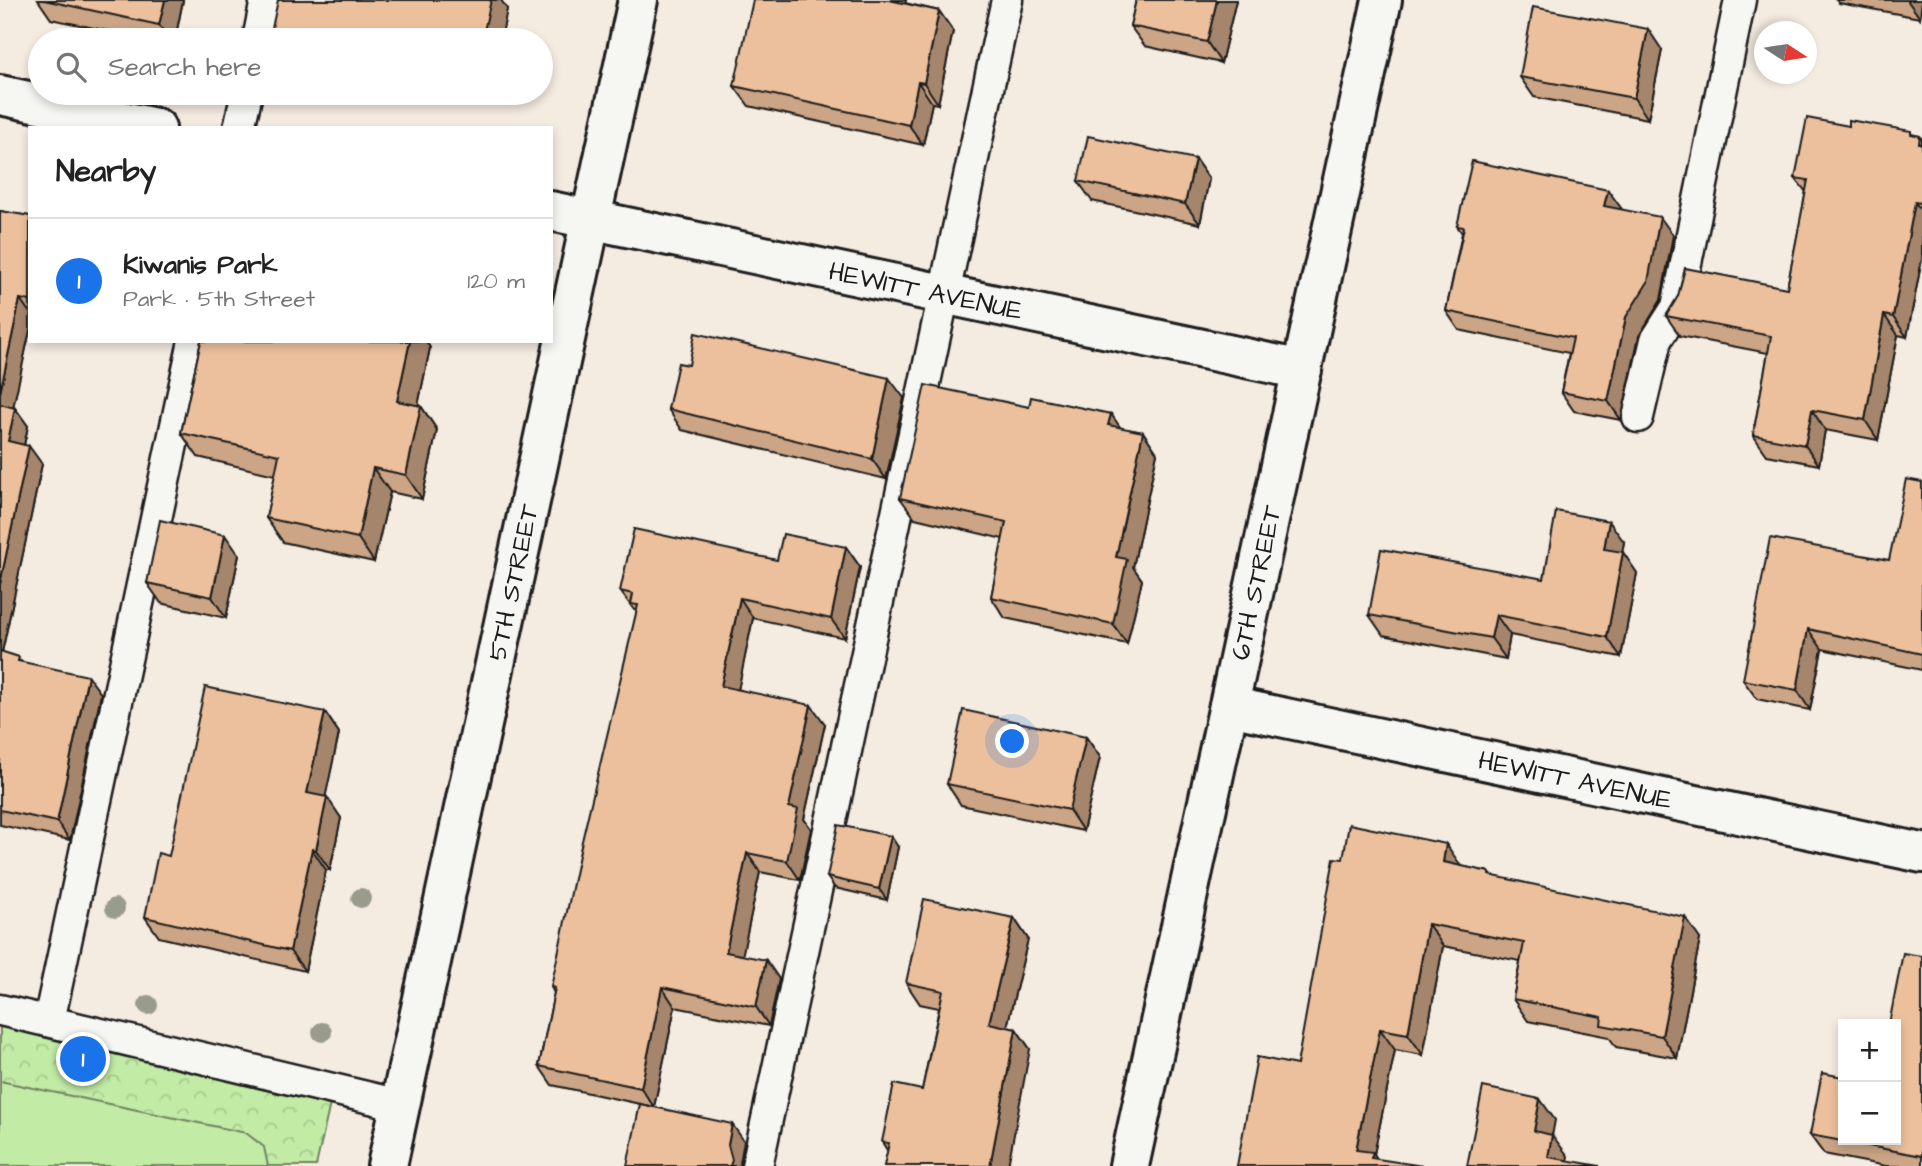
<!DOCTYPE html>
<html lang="en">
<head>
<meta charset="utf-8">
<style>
  body { margin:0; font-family:"Architects Daughter",sans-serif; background:#f6f6f6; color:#222 }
  .controls { position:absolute; right:21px; bottom:21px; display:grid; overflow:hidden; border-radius:0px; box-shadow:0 4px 10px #0003 }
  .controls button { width:63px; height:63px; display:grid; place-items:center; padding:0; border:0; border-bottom:2px solid #e0e0e0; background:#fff; color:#222; font:35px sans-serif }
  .compass { position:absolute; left:1754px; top:21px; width:63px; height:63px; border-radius:50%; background:#fff; box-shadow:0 4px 10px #0003; rotate:102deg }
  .you { position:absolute; left:1013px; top:742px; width:24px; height:24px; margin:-18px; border:5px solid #fff; border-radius:50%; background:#1a73e8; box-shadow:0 0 0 10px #1a73e833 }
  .badge { display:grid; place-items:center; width:46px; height:46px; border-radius:50%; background:#1a73e8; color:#fff; font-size:23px; font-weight:700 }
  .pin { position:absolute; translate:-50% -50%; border:4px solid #fff; box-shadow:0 2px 7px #0006 }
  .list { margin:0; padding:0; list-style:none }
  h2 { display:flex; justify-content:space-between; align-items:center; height:91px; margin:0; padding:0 28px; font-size:30px }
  h2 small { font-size:23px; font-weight:400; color:#767676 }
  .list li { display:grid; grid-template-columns:46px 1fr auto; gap:21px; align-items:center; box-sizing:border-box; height:126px; padding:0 28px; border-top:2px solid #e0e0e0 }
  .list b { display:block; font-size:26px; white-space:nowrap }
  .list p { margin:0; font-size:23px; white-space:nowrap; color:#767676 }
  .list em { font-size:23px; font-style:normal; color:#767676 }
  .icon { flex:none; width:38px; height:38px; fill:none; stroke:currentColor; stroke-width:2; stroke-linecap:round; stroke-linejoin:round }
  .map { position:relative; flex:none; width:1922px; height:1166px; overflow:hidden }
  .search { position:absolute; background:#fff; box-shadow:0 4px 10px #0003; left:28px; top:28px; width:525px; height:77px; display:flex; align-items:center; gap:18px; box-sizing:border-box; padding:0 24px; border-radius:38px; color:#767676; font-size:26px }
  .panel { position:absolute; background:#fff; box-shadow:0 4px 10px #0003; left:28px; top:126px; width:525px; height:217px; border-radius:0px }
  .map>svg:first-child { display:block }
</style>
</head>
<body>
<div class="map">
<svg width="1922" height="1166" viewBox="0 0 1922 1166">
  <defs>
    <pattern id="park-crowns" width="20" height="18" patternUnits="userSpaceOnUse" patternTransform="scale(1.75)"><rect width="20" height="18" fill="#c2eba6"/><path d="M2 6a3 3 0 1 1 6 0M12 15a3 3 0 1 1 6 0" fill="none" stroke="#a6c98e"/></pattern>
  </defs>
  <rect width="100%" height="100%" fill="#f4ebe1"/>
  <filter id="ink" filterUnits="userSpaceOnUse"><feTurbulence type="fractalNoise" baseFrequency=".0143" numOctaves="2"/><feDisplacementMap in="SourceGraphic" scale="14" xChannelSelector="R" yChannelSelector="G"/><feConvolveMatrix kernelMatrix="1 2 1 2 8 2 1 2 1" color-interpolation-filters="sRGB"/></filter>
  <g filter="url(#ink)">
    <polygon fill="url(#park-crowns)" stroke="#6f8461" stroke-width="2" points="0,1023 332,1095 316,1166 0,1166"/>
    <polygon fill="#c2eba6" stroke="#6f8461" stroke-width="2" points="0,1081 246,1133 264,1147 268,1166 0,1166"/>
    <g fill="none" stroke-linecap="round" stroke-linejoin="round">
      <g stroke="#1c1c1c" stroke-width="35">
        <g id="lane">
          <polyline points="258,40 266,0"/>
          <polyline points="239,128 247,93"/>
          <polyline points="1638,417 1656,340 1677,307 1740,0"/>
          <polyline points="0,1010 400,1105"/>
          <polyline points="49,1021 194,341"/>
          <polyline points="757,1166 1007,0"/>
        </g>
      </g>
      <g stroke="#1c1c1c" stroke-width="44">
        <g id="street">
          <polyline points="0,95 156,128"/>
          <path id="s1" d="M551,211L1302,370"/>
          <path id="s2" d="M1229,706L1922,853"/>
          <path id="s3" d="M387,1166L638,0"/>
        </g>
      </g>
      <g stroke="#1c1c1c" stroke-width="44">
        <g id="secondary">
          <path id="s4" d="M1129,1166L1382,0"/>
        </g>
      </g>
      <use href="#lane" stroke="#f6f6f2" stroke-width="30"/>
      <use href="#street" stroke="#f6f6f2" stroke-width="38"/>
      <use href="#secondary" stroke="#f6f6f2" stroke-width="38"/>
    </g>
    <g fill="#999b8b">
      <circle cx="361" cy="898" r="10"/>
      <circle cx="115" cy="908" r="10"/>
      <circle cx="148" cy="1005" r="10"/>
      <circle cx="322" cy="1032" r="10"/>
    </g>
    <g fill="#cba586" stroke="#1c1c1c" stroke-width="2">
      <polygon points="38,0 183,0 175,40 152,40 51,19"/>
      <polygon points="1136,0 1236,0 1221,63 1145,46 1130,26"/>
      <polygon points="1836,0 1922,0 1922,6 1920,18 1839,3"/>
      <polygon points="905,3 939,11 953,31 938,104 932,103 923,145 749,106 734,86"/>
      <polygon points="507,9 501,40 276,40 271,33"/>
      <polygon points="1662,50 1648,119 1534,97 1520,77"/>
      <polygon points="1849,126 1913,135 1920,136 1922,139 1922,259 1907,337 1898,335 1878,440 1825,430 1819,465 1767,455 1753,435 1768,353 1680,336 1666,316 1787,288 1806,192 1795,178"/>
      <polygon points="1195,159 1209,179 1200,224 1092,201 1078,181"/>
      <polygon points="1621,208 1621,209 1673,235 1661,300 1639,336 1621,420 1574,411 1561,392 1569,353 1459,330 1446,311 1462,233 1457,226"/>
      <polygon points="0,211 30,216 30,330 13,407 15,408 28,426 24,445 42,464 2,652 22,662 101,694 70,840 0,825"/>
      <polygon points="201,341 426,341 430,348 418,405 421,406 437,430 422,499 390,492 374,562 283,542 266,518 275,475 198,457 181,433"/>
      <polygon points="689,365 904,398 886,479 682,430 668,409"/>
      <polygon points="1029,407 1111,414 1120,428 1143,432 1157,453 1133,567 1142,580 1127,644 1005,618 991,597 1003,539 915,518 900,498"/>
      <polygon points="1922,482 1922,670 1822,649 1810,710 1757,699 1743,680 1889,560"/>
      <polygon points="1624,542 1622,552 1637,573 1621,657 1510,635 1506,659 1383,635 1369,615 1544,579"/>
      <polygon points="846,547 860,567 845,638 753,618 738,689 825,724 804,819 811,829 800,880 760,872 742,955 779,979 769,1026 675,1007 654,1107 552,1085 539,1066 554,993 551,987 637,611 634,610 620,591"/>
      <polygon points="239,555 226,618 161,603 147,583"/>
      <polygon points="325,712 339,733 325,797 341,818 330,870 326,870 305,971 159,937 145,917 169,856"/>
      <polygon points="1086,737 1100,757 1083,831 961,805 947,784"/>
      <polygon points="898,847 887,900 835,888 827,877"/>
      <polygon points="1343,859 1461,866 1489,872 1492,876 1700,939 1677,1058 1616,1047 1609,1037 1528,1021 1513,999 1520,961 1443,946 1423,1055 1395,1050 1374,1154 1377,1159 1237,1166 1297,1065"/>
      <polygon points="1014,918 1028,939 1007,1027 1016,1029 1030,1049 887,1150 882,1142 922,1090 939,1008 920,1004 906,983"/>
      <polygon points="1922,956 1922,1166 1886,1166 1824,1154 1810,1135 1896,1140"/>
    </g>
    <g fill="#a5866d" stroke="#1c1c1c" stroke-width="2">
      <polygon points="165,0 183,0 175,40 170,40 159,25"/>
      <polygon points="486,0 501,0 507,9 501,40 482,40"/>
      <polygon points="887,0 906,0 902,20"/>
      <polygon points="1217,0 1236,0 1221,63 1207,42"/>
      <polygon points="1907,0 1922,0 1920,18"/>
      <polygon points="939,11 953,31 938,104 924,83"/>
      <polygon points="1648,29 1662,50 1648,119 1634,98"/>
      <polygon points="918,82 932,103 923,145 909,125"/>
      <polygon points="1195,159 1209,179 1200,224 1185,204"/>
      <polygon points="1608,190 1621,208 1617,225 1604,206"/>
      <polygon points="1915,202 1922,212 1922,259 1907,337 1893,317"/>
      <polygon points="1660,217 1673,235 1661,300 1639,336 1621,420 1608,401 1626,317"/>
      <polygon points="20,299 30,313 30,330 10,422 0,407 0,393"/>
      <polygon points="1884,315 1898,335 1878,440 1865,420"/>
      <polygon points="410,341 426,341 430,348 414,425 397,401"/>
      <polygon points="889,378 904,398 886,479 872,459"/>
      <polygon points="421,406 437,430 422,499 406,475"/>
      <polygon points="15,408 28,426 21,459 8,441"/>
      <polygon points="1812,410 1825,430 1819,465 1805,445"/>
      <polygon points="1111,414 1125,434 1108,425"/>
      <polygon points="1143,432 1157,453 1133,567 1142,580 1127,644 1113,624 1116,557"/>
      <polygon points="29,446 42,464 0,662 0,584"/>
      <polygon points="373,468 390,492 374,562 358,538"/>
      <polygon points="1609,521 1624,542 1619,569 1604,549"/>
      <polygon points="225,535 239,555 226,618 212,597"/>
      <polygon points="846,547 860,567 845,638 831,619"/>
      <polygon points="1623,552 1637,573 1621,657 1607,637"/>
      <polygon points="740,598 753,618 735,705 721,686"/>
      <polygon points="1496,615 1510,635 1506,659 1491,638"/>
      <polygon points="1808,629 1822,649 1810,710 1797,690"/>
      <polygon points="88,676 101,694 70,840 57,822"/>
      <polygon points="811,705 825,724 804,819 811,829 800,880 787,861 789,807"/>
      <polygon points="325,712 339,733 322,813 307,793"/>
      <polygon points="1086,737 1100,757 1083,831 1069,810"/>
      <polygon points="327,797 341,818 330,870 316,850"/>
      <polygon points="891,836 898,847 887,900 879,889"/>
      <polygon points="1446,844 1461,866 1443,862"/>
      <polygon points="312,849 326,870 305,971 290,951"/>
      <polygon points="747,853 760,872 739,971 726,952"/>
      <polygon points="1685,917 1700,939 1677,1058 1662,1036"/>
      <polygon points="1014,918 1028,939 1003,1044 989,1023"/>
      <polygon points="1428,924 1443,946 1423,1055 1408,1034"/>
      <polygon points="766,960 779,979 769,1026 756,1007"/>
      <polygon points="662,987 675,1007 654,1107 641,1088"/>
      <polygon points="1016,1029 1030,1049 1008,1166 990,1166"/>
      <polygon points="1380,1029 1395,1050 1374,1154 1382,1166 1356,1150"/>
      <polygon points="1540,1099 1555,1120 1549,1153 1534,1131"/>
      <polygon points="732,1124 744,1141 740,1163 741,1166 730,1166 728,1145"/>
      <polygon points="1552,1135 1568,1156 1566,1166 1548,1157"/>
    </g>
    <g fill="#ecc09c" stroke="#1c1c1c" stroke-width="2">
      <polygon points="44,0 165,0 159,25"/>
      <polygon points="278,0 491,0 482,40 471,38 471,40 304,40 271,33"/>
      <polygon points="753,0 889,0 939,11 924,83 918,82 909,125 734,86"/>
      <polygon points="1136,0 1217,0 1207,42 1130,26"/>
      <polygon points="1533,7 1648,29 1634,98 1520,77"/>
      <polygon points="1807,118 1849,126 1849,120 1911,131 1911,134 1920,136 1919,143 1922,144 1922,203 1915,202 1893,317 1884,315 1865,420 1812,410 1805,445 1753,435 1771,336 1666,316 1678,296 1685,268 1787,288 1808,180 1795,178"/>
      <polygon points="1088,136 1195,159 1185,204 1078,181"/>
      <polygon points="1472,161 1608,190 1604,206 1660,217 1648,282 1626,317 1608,401 1561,392 1573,338 1446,311 1464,227 1457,226"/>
      <polygon points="0,211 30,216 30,301 20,299 0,393"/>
      <polygon points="695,333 889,378 872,459 668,409 678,363 689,365"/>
      <polygon points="201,341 410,341 397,401 421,406 406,475 373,468 358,538 266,518 279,455 181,433"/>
      <polygon points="925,385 1029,407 1031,397 1111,414 1108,425 1143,432 1116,557 1127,559 1113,624 991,597 1006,522 900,498"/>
      <polygon points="0,404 15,408 8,441 29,446 0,584"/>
      <polygon points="1906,479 1922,482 1922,654 1808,629 1797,690 1743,680 1770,538 1889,560"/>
      <polygon points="1556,511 1609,521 1604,549 1623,552 1607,637 1496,615 1491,638 1369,615 1381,549 1544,579"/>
      <polygon points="160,520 225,535 212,597 147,583"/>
      <polygon points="634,529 777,560 783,534 846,547 831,619 740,598 721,686 811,705 789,807 798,809 787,861 747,853 726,952 766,960 756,1007 662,987 641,1088 539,1066 555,988 551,987 582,841 638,605 631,604 633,594 620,591"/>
      <polygon points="0,651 19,657 18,661 88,676 57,822 0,810"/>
      <polygon points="205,687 325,712 307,793 327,797 316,850 312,849 290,951 145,917 158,853 169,856"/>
      <polygon points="963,710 1086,737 1069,810 947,784"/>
      <polygon points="1349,824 1446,844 1443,862 1489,872 1489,875 1685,917 1662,1036 1601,1025 1602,1017 1513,999 1524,943 1428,924 1408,1034 1380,1029 1356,1150 1373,1152 1371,1158 1423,1166 1237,1166 1257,1057 1297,1065 1334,858 1343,859"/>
      <polygon points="838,825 891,836 879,889 827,877"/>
      <polygon points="924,899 1014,918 989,1023 1016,1029 990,1166 884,1166 889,1143 882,1142 894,1084 922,1090 943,991 906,983"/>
      <polygon points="1903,953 1922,956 1922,1156 1810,1135 1822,1073 1843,1077 1843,1140 1896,1140 1896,1024 1889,1024"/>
      <polygon points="1483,1087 1540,1099 1534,1131 1552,1135 1548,1157 1600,1166 1467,1166"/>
      <polygon points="640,1104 732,1124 728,1145 732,1160 730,1166 627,1166"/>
    </g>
  </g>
  <g text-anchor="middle" stroke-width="5" stroke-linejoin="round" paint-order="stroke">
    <g font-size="26" fill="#1c1c1c" stroke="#f6f6f2">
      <text dy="9" stroke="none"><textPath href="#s1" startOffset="383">HEWITT AVENUE</textPath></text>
      <text dy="9" stroke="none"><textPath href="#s3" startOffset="597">5TH STREET</textPath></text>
      <text dy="9" stroke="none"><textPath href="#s4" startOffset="597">6TH STREET</textPath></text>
      <text dy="9" stroke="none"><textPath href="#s2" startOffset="354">HEWITT AVENUE</textPath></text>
    </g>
  </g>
</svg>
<div class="controls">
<button>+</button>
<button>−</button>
</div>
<svg class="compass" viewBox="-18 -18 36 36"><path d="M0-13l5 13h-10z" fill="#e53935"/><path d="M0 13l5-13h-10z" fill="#767676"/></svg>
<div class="you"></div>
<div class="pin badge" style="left:83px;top:1059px">1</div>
<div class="search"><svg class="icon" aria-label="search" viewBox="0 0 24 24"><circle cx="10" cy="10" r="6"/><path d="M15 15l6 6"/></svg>Search here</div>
<section class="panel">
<h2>Nearby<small></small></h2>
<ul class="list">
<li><span class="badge">1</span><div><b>Kiwanis Park</b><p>Park · 5th Street</p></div><em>120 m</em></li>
</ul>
</section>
</div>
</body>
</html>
